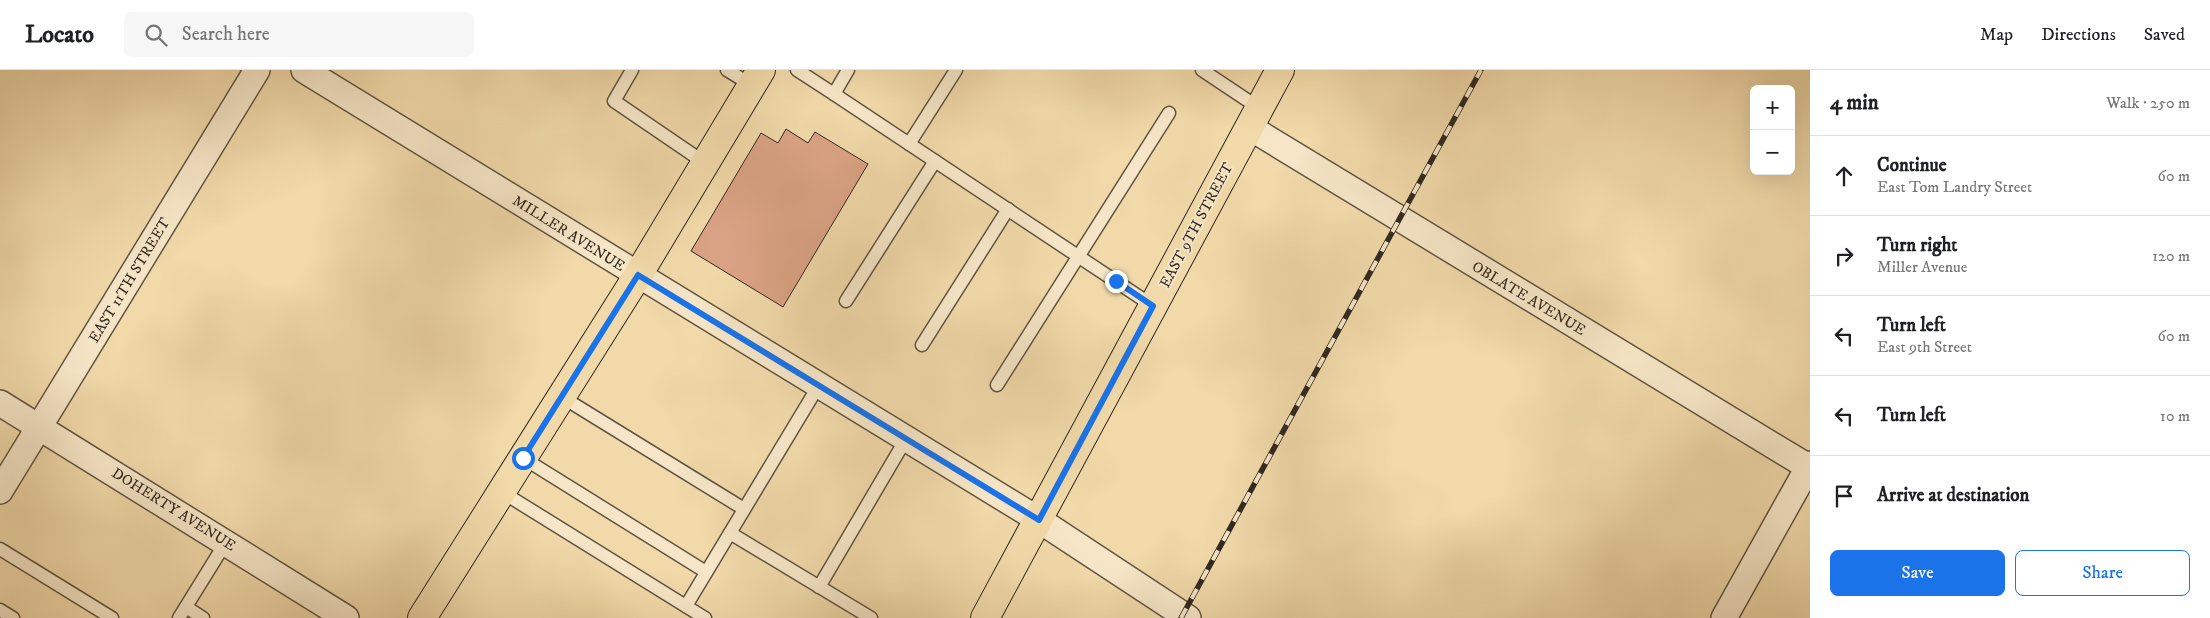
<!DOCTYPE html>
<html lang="en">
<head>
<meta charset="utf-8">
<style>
  body { margin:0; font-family:"IM FELL DW Pica",serif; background:#f6f6f6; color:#202124 }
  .controls { position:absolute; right:15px; top:15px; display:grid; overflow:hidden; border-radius:8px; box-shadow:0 5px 20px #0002 }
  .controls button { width:45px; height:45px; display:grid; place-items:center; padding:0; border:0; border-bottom:1px solid #e0e0e0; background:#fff; color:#202124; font:25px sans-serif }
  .stop { position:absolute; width:15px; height:15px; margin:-11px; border:4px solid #1a73e8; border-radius:50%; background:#fff }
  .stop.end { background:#1a73e8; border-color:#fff; box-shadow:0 1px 5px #0008 }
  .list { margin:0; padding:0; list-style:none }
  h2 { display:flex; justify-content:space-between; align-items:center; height:65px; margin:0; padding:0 20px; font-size:21px }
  h2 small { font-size:16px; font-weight:400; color:#757577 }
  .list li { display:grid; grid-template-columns:32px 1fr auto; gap:15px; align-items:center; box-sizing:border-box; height:80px; padding:0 20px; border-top:1px solid #e0e0e0 }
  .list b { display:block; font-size:19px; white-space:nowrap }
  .list p { margin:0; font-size:16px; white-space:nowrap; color:#757577 }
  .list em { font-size:16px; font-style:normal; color:#757577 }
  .actions { display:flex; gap:10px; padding:15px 20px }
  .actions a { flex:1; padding:11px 0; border:1px solid #1a73e8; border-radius:8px; text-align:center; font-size:18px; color:#1a73e8 }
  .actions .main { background:#1a73e8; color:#fff }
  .icon { flex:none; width:28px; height:28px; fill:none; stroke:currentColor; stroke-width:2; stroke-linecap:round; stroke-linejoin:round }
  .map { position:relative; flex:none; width:1810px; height:548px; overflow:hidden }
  header { display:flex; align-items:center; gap:30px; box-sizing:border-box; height:70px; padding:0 25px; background:#fff; border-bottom:1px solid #e0e0e0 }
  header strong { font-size:24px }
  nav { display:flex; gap:28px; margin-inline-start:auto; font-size:18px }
  .search { width:350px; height:45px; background:#f6f6f6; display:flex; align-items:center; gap:12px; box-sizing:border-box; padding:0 18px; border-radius:8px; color:#757577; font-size:19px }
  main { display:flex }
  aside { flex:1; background:#fff }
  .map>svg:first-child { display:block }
</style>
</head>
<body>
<header>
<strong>Locato</strong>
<div class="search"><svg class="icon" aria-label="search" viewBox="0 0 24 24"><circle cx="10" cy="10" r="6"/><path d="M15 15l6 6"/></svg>Search here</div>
<nav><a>Map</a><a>Directions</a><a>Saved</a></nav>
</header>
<main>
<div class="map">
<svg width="1810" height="548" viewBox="0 0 1810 548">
  <rect width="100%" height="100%" fill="#f1d9a9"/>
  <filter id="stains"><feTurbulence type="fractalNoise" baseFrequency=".004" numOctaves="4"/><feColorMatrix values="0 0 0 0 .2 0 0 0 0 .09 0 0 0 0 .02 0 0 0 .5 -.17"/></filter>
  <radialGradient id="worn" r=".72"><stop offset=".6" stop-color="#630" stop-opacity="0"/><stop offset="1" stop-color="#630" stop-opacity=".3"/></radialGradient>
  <polygon fill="#daa385" stroke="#312920" points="786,59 808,73 815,62 868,94 783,237 691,181 761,63 778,73"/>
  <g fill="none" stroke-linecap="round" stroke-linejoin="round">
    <g stroke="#615542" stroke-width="15">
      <g id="lane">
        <polyline points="632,0 614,31 705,93"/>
        <polyline points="727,0 753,16"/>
        <polyline points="797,0 834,24 848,0"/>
        <polyline points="1202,0 1259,38"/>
        <polyline points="834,24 1153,236"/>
        <polyline points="909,74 956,0"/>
        <polyline points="846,231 935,91"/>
        <polyline points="922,275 1008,139"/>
        <polyline points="997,315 1169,43"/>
        <polyline points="562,327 744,439"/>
        <polyline points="523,388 706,502"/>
        <polyline points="502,422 705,548"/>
        <polyline points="730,463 871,548"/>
        <polyline points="0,479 112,548"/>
        <polyline points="819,517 906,369"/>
        <polyline points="686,536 819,315"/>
        <polyline points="186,537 203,548"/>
        <polyline points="0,540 13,548"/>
        <polyline points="179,548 226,472"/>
      </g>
    </g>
    <g stroke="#615542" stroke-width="28">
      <g id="street">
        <polyline points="304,0 1039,450 1188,548"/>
        <polyline points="1249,57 1810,398"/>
        <polyline points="0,333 346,548"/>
        <polyline points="0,421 257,0"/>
        <polyline points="1724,548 1810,394"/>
      </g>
    </g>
    <g stroke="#312920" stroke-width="30">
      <g id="primary">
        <polyline points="422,548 638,205 761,0"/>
        <polyline points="985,548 1280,0"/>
      </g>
    </g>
    <use href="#lane" stroke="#f6e6c7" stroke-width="12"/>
    <use href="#street" stroke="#f6e6c7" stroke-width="25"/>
    <use href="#primary" stroke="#f1d9a9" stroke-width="28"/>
    <g stroke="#312920" stroke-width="5.5">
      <polyline id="rail" points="1181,548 1481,0"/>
    </g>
    <use href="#rail" stroke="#f6e6c7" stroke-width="4" stroke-dasharray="11" stroke-linecap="butt"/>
  </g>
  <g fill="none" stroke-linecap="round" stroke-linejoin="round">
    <polyline stroke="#1a73e8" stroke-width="6" points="523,388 638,205 1039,450 1153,236 1116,211"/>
  </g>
  <g text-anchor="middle" stroke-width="4" stroke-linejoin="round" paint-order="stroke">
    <g font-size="15" fill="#312920" stroke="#f6e6c7">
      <text transform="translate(1196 155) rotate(-62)" y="5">EAST 9TH STREET</text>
      <text transform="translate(569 163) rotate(32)" y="5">MILLER AVENUE</text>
      <text transform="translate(129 210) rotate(-59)" y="5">EAST 11TH STREET</text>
      <text transform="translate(1529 228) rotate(31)" y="5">OBLATE AVENUE</text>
      <text transform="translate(174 439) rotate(32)" y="5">DOHERTY AVENUE</text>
    </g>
  </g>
  <rect width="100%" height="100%" filter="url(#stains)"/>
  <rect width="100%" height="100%" fill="url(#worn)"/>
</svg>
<div class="controls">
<button>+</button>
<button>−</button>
</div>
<div class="stop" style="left:523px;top:388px"></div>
<div class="stop end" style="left:1116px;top:211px"></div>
</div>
<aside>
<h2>4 min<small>Walk · 250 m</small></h2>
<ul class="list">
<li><svg class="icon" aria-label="ahead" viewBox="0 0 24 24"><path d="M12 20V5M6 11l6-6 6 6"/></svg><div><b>Continue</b><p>East Tom Landry Street</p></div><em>60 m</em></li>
<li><svg class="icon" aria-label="right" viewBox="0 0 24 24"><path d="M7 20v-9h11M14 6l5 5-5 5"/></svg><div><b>Turn right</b><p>Miller Avenue</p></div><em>120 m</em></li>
<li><svg class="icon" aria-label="left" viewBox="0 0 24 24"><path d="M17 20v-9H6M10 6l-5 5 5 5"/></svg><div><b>Turn left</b><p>East 9th Street</p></div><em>60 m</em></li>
<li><svg class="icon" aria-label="left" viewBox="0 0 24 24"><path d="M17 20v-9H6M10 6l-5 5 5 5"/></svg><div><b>Turn left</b></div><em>10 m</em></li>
<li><svg class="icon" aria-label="arrive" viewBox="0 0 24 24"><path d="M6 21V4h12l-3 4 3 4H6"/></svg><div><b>Arrive at destination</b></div></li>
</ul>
<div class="actions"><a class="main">Save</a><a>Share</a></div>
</aside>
</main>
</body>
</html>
